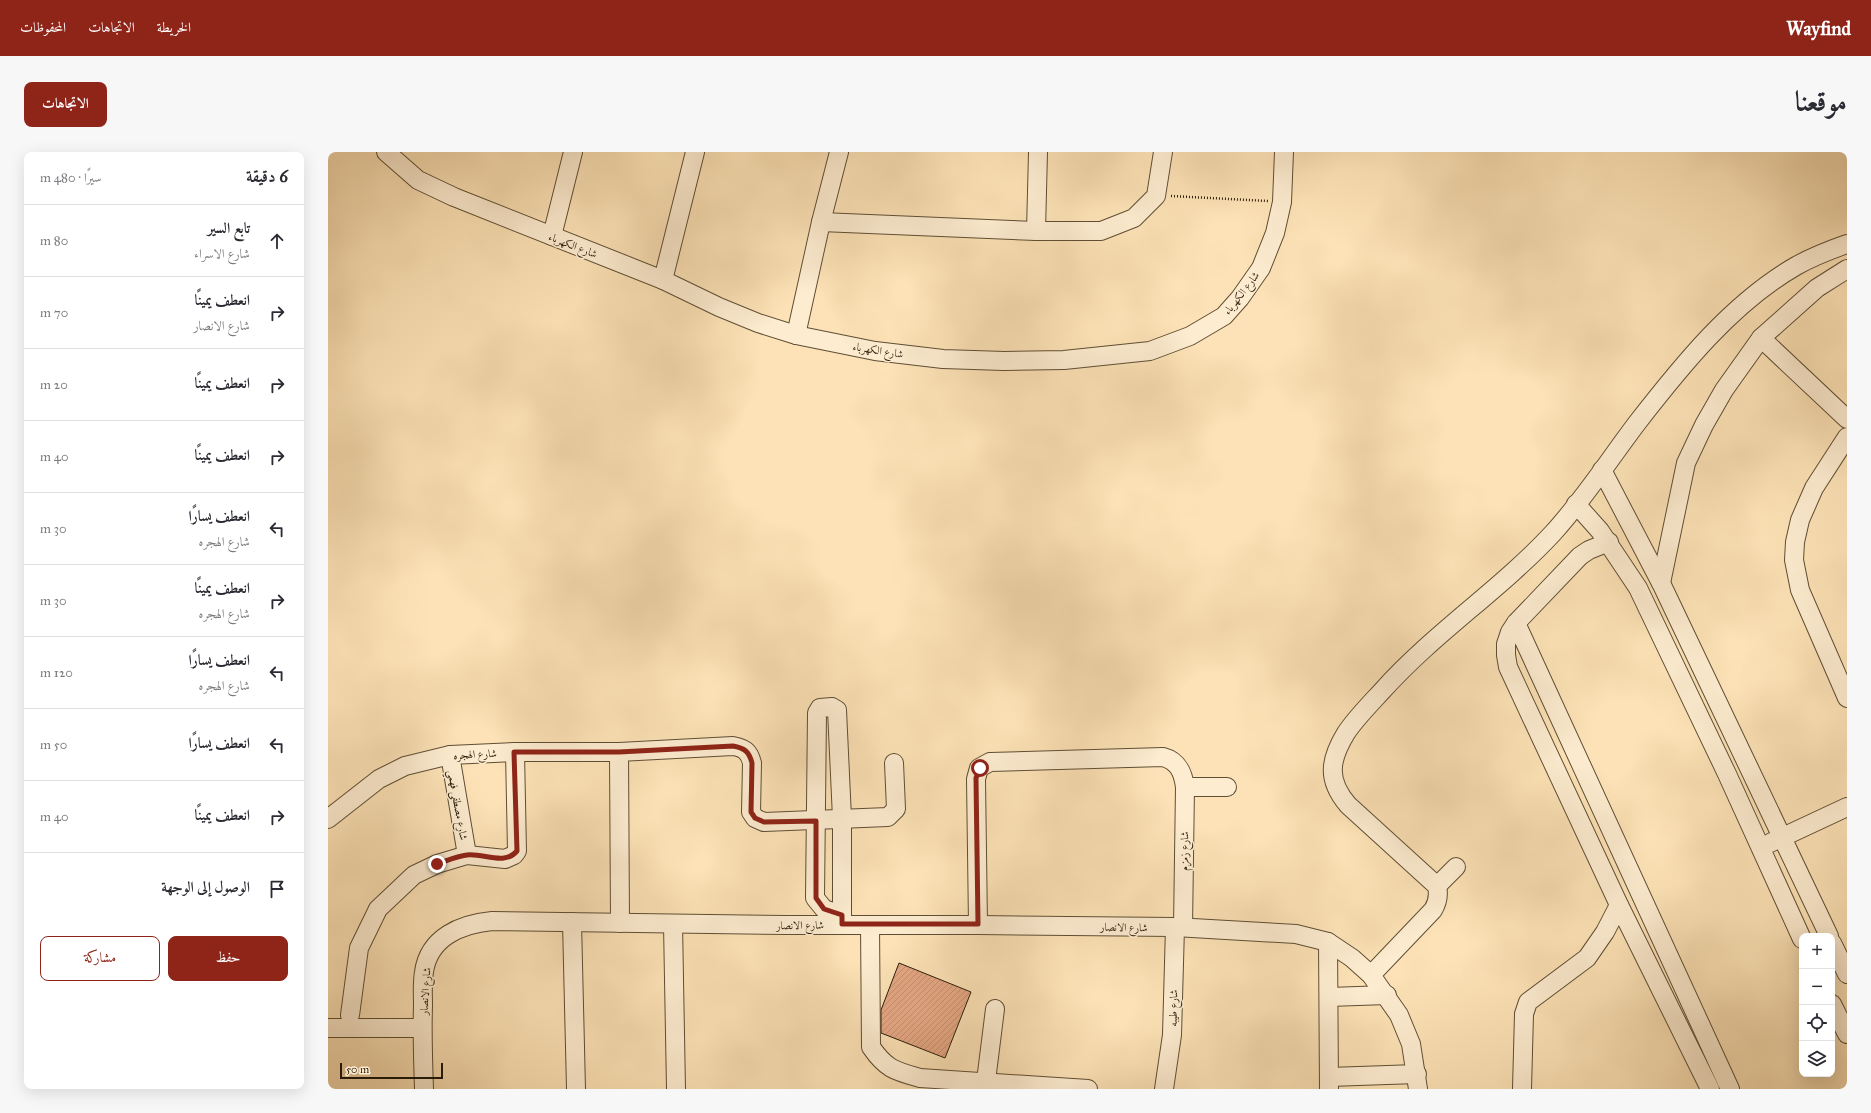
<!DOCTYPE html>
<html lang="ar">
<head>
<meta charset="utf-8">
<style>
  body { margin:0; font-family:"IM FELL Great Primer",Amiri,serif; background:#f7f7f7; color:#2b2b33; direction:rtl }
  .controls { position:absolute; right:12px; bottom:12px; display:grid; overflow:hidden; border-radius:8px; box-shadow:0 4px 16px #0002 }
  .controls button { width:36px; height:36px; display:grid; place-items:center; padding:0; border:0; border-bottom:1px solid #e1e1e2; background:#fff; color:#2b2b33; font:20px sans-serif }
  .scale { position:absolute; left:12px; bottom:10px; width:103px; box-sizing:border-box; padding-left:4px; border:2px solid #2b1c09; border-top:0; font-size:11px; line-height:14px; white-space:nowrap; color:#2b1c09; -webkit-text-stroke:3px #fdecd0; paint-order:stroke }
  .stop { position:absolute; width:12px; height:12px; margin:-9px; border:3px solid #8f2418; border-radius:50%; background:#fff }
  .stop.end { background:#8f2418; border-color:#fff; box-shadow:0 1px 4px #0008 }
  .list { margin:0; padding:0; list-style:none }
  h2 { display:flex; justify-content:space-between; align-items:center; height:52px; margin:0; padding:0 16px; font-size:17px }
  h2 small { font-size:13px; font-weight:400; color:#7c7c81 }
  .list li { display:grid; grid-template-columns:26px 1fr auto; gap:12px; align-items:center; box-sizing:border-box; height:72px; padding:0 16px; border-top:1px solid #e1e1e2 }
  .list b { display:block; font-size:15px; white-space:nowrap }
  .list p { margin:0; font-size:13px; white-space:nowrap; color:#7c7c81 }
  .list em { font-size:13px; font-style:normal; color:#7c7c81 }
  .actions { display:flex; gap:8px; padding:12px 16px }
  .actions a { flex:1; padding:9px 0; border:1px solid #8f2418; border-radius:8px; text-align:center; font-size:14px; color:#8f2418 }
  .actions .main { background:#8f2418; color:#fff }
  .icon { flex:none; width:22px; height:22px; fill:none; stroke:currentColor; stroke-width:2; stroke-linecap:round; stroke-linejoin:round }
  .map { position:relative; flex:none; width:1519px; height:937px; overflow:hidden; direction:ltr; border-radius:8px }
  header { display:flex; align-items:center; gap:24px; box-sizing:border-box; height:56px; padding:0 20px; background:#8f2418; color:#fff }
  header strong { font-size:19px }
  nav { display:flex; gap:22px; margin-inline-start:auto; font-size:14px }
  .intro { display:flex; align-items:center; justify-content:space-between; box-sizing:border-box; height:96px; padding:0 24px }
  h1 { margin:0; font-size:28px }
  .button { padding:10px 18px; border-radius:8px; background:#8f2418; color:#fff; font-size:14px; font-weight:700 }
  main { display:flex; gap:24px; padding:0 24px }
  aside { flex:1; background:#fff; border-radius:8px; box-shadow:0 4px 16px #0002 }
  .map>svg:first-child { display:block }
</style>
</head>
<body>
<header>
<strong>Wayfind</strong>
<nav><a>الخريطة</a><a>الاتجاهات</a><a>المحفوظات</a></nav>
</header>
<div class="intro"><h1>موقعنا</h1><a class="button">الاتجاهات</a></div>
<main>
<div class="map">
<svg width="1519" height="937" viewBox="0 0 1519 937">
  <defs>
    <pattern id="building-hatch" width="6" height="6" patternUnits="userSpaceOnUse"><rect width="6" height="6" fill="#e4a783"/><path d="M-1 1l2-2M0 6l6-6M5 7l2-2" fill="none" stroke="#c48f70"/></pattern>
  </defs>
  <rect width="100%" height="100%" fill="#fce2b6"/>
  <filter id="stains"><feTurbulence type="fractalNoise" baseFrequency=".005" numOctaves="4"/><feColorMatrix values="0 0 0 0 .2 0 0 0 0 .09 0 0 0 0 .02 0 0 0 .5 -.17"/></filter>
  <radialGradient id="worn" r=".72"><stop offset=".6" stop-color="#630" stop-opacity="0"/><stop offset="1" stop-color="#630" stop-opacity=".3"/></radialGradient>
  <polygon fill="url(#building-hatch)" stroke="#2b1c09" points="571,811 643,840 617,906 553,881 553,858"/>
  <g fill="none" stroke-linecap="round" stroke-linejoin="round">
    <g stroke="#5f4e34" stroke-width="20">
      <g id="minor">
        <polyline points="58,0 90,28 126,45 335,128 391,155 430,171 468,183 547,199 615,207 676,209 736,208 822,199 862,184 896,164 912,146 933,116 947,81 954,50 956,0"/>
        <polyline points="493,70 708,79 773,79 806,66 828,44 835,0"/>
        <polyline points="708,79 710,0"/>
        <polyline points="224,84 245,0"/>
        <polyline points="335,128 367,0"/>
        <polyline points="468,183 493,70 511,0"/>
        <polyline points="1433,186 1519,267"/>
        <polyline points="1519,285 1486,336 1472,368 1467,390 1466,408 1472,438 1519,546"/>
        <polyline points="1274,318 1333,431 1501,784"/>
        <polyline points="1248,352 1272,379 1310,436 1399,622 1474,787"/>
        <polyline points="1281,390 1261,398 1252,404 1188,471 1182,480 1178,492 1178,503 1180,515 1291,753 1382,937"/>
        <polyline points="1333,431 1358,311 1376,273 1396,238 1433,186 1489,136 1519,117"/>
        <polyline points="1188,471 1402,937"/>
        <polyline points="291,600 292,771"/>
        <polyline points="122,603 139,703"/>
        <polyline points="857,635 899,635"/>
        <path d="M0,667L51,627L77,614L122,603L187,600H291L405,594C416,596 421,599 424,611L423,660L427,666L436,670L560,665L568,657L566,611"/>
        <polyline points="1442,691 1519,655"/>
        <polyline points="1109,734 1128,715"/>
        <polyline points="514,763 496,757 487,746 489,561 492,556 504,555 509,558 514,666 514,772"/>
        <polyline points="244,770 248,937"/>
        <polyline points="345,772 348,937"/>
        <path d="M542,773L543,895C558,917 567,919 592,926L760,937"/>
        <path d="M650,773L648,627L651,616L662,610L835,605C850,609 855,620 857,635L855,775"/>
        <polyline points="1000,790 1001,937"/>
        <polyline points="1504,791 1519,822"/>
        <path d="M1043,823L1105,758C1110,750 1111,743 1109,734L1020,653C999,628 1001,609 1018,581C1028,566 1042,552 1054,539C1106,481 1172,438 1225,381C1256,347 1281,308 1309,271C1354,213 1404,151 1468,114C1484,105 1502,98 1519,92"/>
        <polyline points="1001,845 1059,843"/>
        <polyline points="1504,852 1519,882"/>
        <polyline points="22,863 31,796 50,757 86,723 109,712 139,703 177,707 186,703 189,699 187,600"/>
        <polyline points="0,876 94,876"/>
        <polyline points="1001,925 1089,922"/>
        <polyline points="658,929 667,857"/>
        <path d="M96,937C95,909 94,882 95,854C95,843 94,831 96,820C101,785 133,772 164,769L458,773H650L847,775L968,782L1000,790L1024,806L1043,823L1071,863L1083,892L1090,937"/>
        <polyline points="836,937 844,883 847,775"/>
        <polyline points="1194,937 1196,862 1200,850 1259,806 1277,780 1291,753"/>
      </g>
    </g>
    <polyline stroke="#2b1c09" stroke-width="2.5" stroke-dasharray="1 2" stroke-linecap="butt" points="843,44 940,49"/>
    <use href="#minor" stroke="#fdecd0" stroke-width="18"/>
  </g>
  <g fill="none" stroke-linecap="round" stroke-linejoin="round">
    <path stroke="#8f2418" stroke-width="5" d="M109,712C118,709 129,704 139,703C156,701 176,714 189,699L186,600H291L405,594C416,596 421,599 424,611L423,660L427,666L436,670L488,669V746L496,757L514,763V772H650L648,626L652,616"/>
  </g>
  <g text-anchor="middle" stroke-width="3" stroke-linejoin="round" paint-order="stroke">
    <g font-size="11" fill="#2b1c09" stroke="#fdecd0">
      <text transform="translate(245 93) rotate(21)" y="4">شارع الكهرباء</text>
      <text transform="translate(913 141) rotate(-52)" y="4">شارع الكهرباء</text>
      <text transform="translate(550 198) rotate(9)" y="4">شارع الكهرباء</text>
      <text transform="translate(147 602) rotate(-3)" y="4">شارع الهجره</text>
      <text transform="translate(130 653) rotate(80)" y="4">شارع مصطفى فهمي</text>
      <text transform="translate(856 699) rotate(-89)" y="4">شارع زمزم</text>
      <text transform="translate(472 773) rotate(-1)" y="4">شارع الانصار</text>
      <text transform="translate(796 775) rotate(1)" y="4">شارع الانصار</text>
      <text transform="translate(97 839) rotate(-86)" y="4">شارع الانصار</text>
      <text transform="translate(845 856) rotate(-89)" y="4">شارع طيبه</text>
    </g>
  </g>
  <rect width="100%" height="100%" filter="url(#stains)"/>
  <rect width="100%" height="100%" fill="url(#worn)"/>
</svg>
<div class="controls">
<button>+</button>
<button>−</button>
<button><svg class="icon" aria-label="locate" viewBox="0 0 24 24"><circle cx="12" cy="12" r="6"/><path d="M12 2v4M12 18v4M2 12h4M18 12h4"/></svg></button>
<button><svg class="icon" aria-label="layers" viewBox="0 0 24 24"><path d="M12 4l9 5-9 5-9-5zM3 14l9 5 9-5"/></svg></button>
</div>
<div class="scale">50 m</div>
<div class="stop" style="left:652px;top:616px"></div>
<div class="stop end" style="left:109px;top:712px"></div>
</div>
<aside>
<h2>6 دقيقة<small>سيرًا · 480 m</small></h2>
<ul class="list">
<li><svg class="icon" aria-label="ahead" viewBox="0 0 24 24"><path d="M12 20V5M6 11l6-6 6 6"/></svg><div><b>تابع السير</b><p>شارع الاسراء</p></div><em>80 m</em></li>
<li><svg class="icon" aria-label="right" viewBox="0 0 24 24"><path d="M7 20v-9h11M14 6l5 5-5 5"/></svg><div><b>انعطف يمينًا</b><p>شارع الانصار</p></div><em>70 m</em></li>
<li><svg class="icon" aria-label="right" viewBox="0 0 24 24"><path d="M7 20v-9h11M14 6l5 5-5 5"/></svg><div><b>انعطف يمينًا</b></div><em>20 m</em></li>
<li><svg class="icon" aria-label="right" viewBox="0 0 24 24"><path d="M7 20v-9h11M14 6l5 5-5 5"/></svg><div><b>انعطف يمينًا</b></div><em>40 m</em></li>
<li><svg class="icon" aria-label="left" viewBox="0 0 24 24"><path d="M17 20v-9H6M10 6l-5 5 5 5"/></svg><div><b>انعطف يسارًا</b><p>شارع الهجره</p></div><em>30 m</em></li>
<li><svg class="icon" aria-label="right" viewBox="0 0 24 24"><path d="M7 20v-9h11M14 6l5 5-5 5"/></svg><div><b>انعطف يمينًا</b><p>شارع الهجره</p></div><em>30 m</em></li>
<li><svg class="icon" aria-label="left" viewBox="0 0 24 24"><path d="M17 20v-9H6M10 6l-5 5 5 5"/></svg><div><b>انعطف يسارًا</b><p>شارع الهجره</p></div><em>120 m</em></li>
<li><svg class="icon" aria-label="left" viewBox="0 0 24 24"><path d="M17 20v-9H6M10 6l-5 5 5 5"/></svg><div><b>انعطف يسارًا</b></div><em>50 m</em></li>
<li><svg class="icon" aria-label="right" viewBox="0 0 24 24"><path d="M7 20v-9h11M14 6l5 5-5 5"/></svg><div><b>انعطف يمينًا</b></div><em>40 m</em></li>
<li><svg class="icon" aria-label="arrive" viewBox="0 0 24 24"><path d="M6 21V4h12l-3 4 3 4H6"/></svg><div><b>الوصول إلى الوجهة</b></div></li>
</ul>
<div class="actions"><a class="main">حفظ</a><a>مشاركة</a></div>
</aside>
</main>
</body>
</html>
